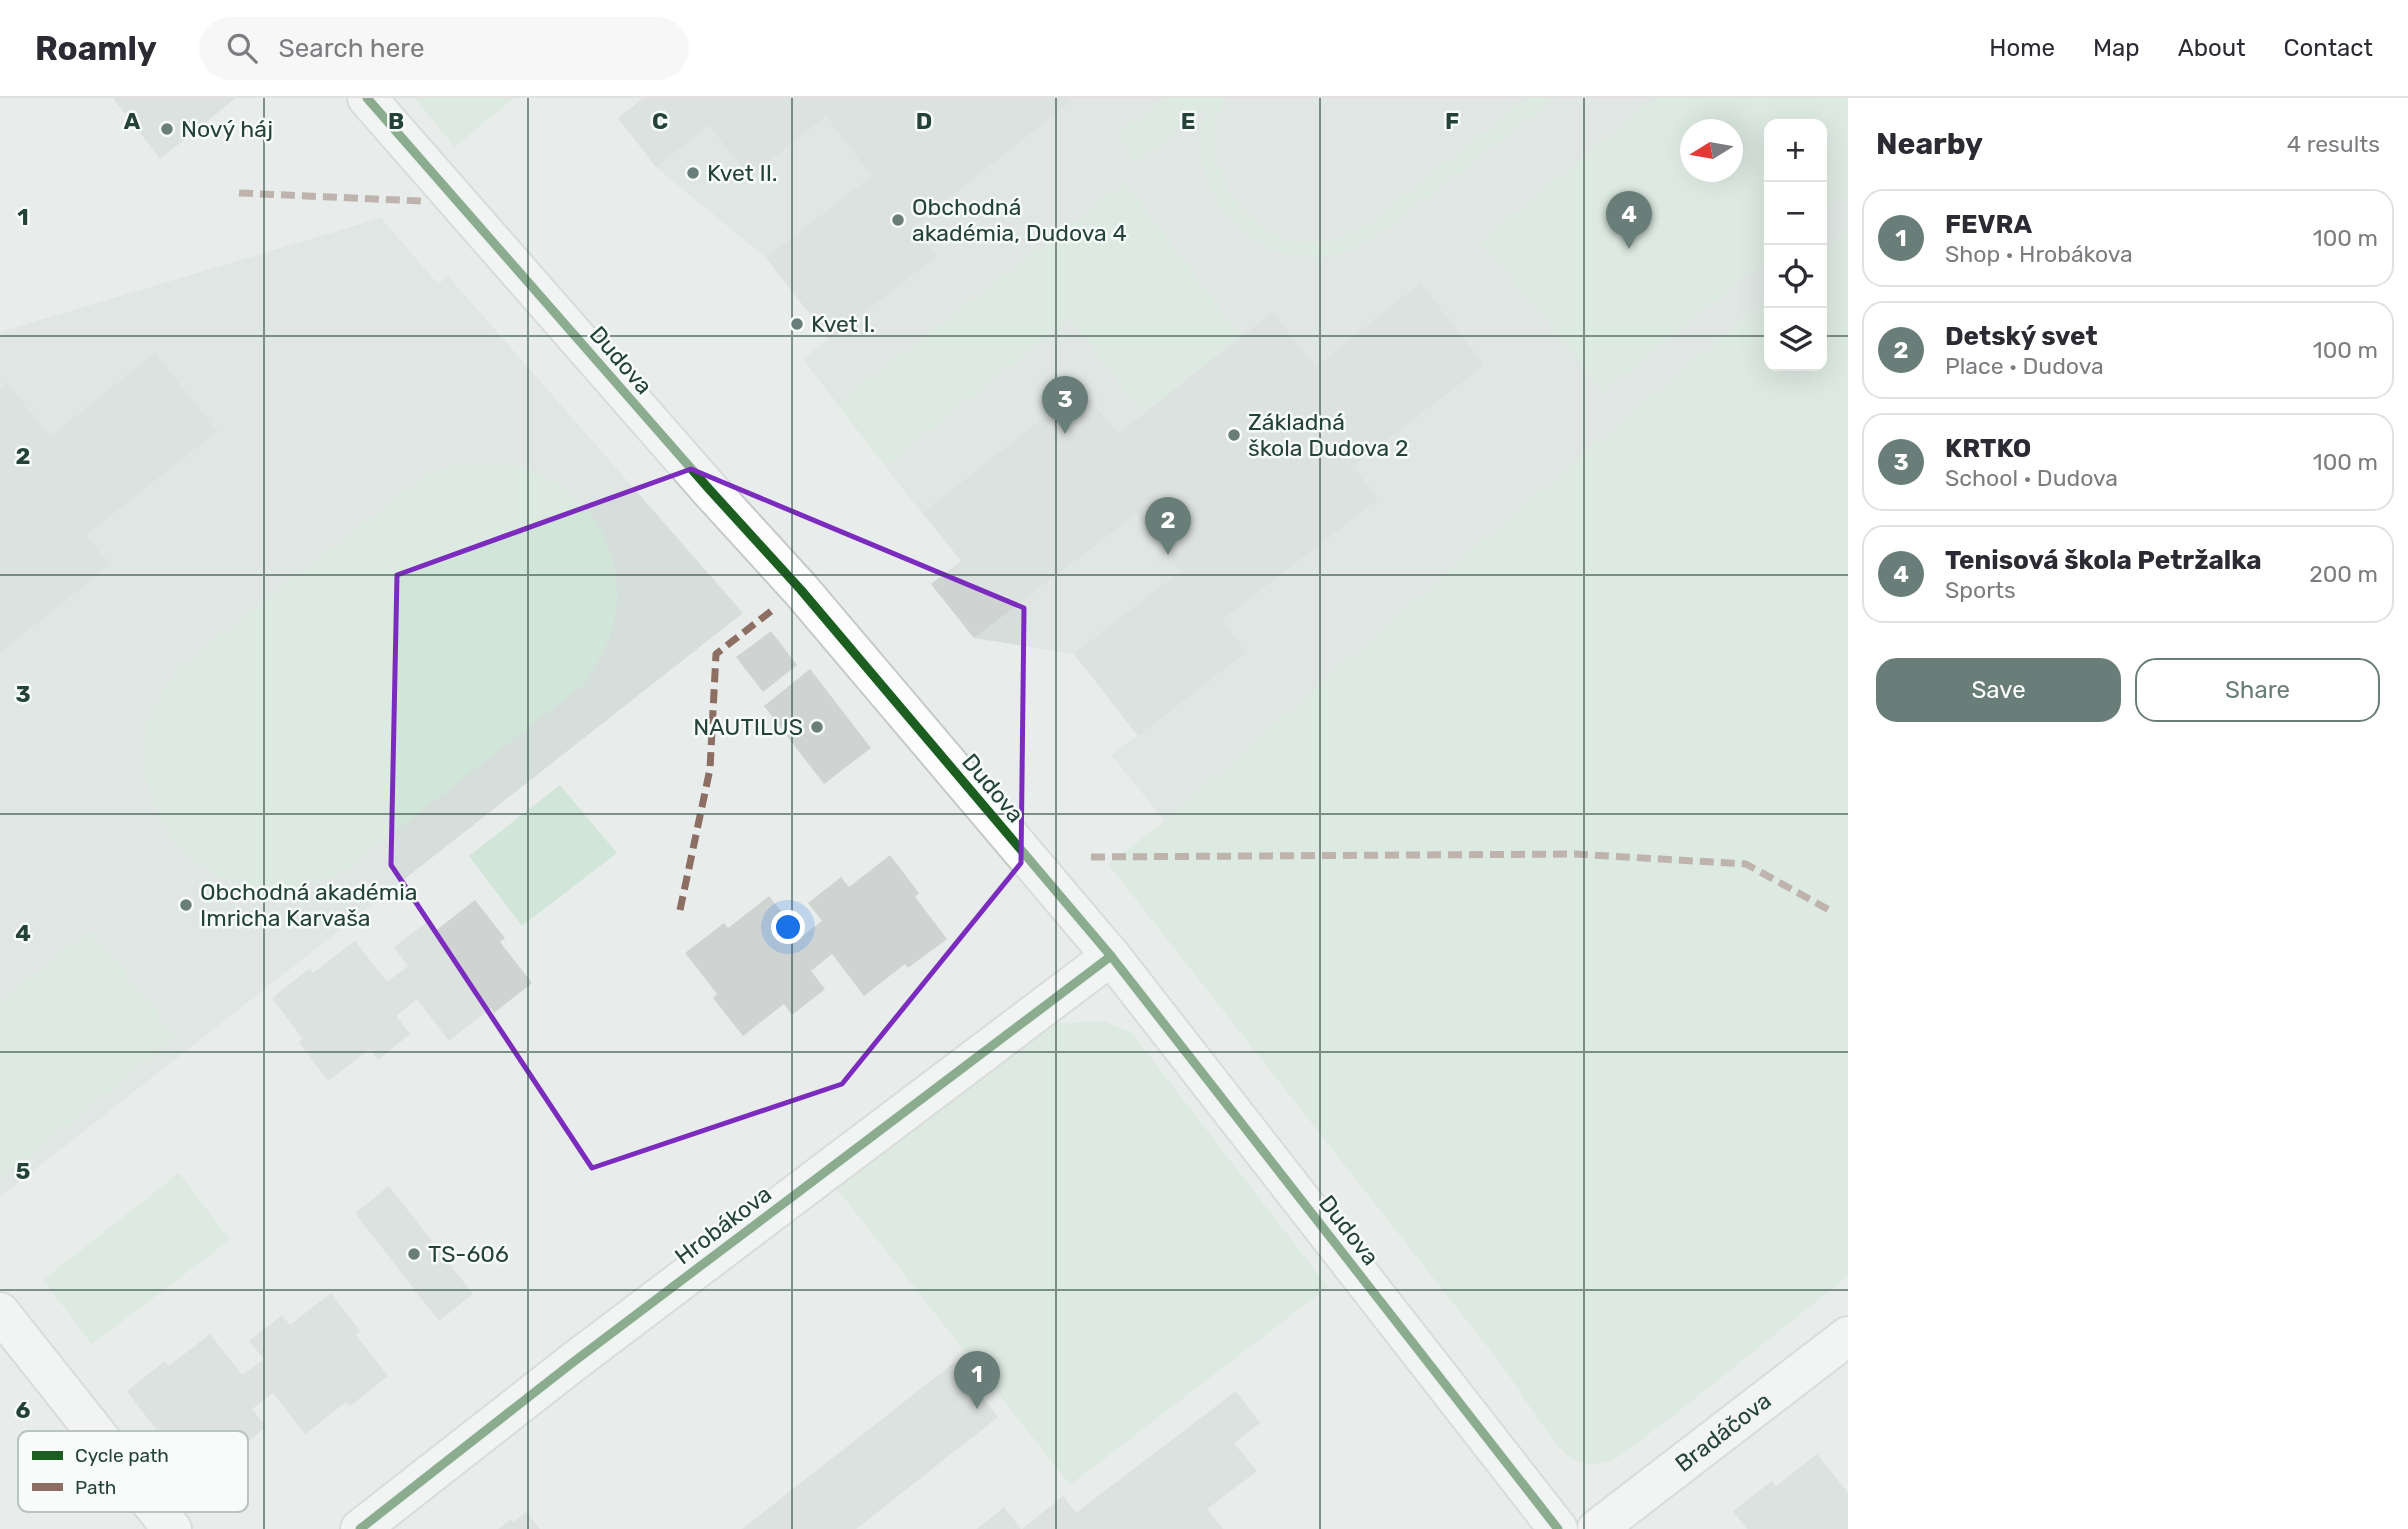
<!DOCTYPE html>
<html lang="en">
<head>
<meta charset="utf-8">
<style>
  body { margin:0; font-family:Rubik,sans-serif; background:#f7f7f7; color:#2b2b33 }
  .controls { position:absolute; right:21px; top:21px; display:grid; overflow:hidden; border-radius:14px; box-shadow:0 7px 28px #0002 }
  .controls button { width:63px; height:63px; display:grid; place-items:center; padding:0; border:0; border-bottom:2px solid #e1e1e2; background:#fff; color:#2b2b33; font:35px sans-serif }
  .compass { position:absolute; left:1680px; top:21px; width:63px; height:63px; border-radius:50%; background:#fff; box-shadow:0 7px 28px #0002; rotate:259deg }
  .you { position:absolute; left:789px; top:830px; width:24px; height:24px; margin:-18px; border:5px solid #fff; border-radius:50%; background:#1a73e8; box-shadow:0 0 0 10px #1a73e833 }
  .badge { display:grid; place-items:center; width:46px; height:46px; border-radius:50%; background:#697e78; color:#fff; font-size:23px; font-weight:700 }
  .pin { position:absolute; translate:-50% -58px; filter:drop-shadow(0 2px 4px #0008) }
  .pin::after { content:''; position:absolute; top:37px; width:24px; height:21px; background:inherit; clip-path:polygon(0 0,100% 0,50% 100%) }
  .list { margin:0; padding:0; list-style:none }
  h2 { display:flex; justify-content:space-between; align-items:center; height:91px; margin:0; padding:0 28px; font-size:30px }
  h2 small { font-size:23px; font-weight:400; color:#7c7c81 }
  .list li { display:grid; grid-template-columns:46px 1fr auto; gap:21px; align-items:center; box-sizing:border-box; height:98px; margin:0 14px 14px; padding:0 14px; border:2px solid #e1e1e2; border-radius:21px }
  .list b { display:block; font-size:26px; white-space:nowrap }
  .list p { margin:0; font-size:23px; white-space:nowrap; color:#7c7c81 }
  .list em { font-size:23px; font-style:normal; color:#7c7c81 }
  .actions { display:flex; gap:14px; padding:21px 28px }
  .actions a { flex:1; padding:16px 0; border:2px solid #697e78; border-radius:21px; text-align:center; font-size:24px; color:#697e78 }
  .actions .main { background:#697e78; color:#fff }
  .icon { flex:none; width:38px; height:38px; fill:none; stroke:currentColor; stroke-width:2; stroke-linecap:round; stroke-linejoin:round }
  .map { position:relative; flex:none; width:1848px; height:1431px; overflow:hidden }
  header { display:flex; align-items:center; gap:42px; box-sizing:border-box; height:98px; padding:0 35px; background:#fff; border-bottom:2px solid #e1e1e2 }
  header strong { font-size:33px }
  nav { display:flex; gap:38px; margin-inline-start:auto; font-size:24px }
  .search { width:490px; height:63px; background:#f7f7f7; display:flex; align-items:center; gap:18px; box-sizing:border-box; padding:0 24px; border-radius:38px; color:#7c7c81; font-size:26px }
  main { display:flex }
  aside { flex:1; background:#fff }
  .map>svg:first-child { display:block }
</style>
</head>
<body>
<header>
<strong>Roamly</strong>
<div class="search"><svg class="icon" aria-label="search" viewBox="0 0 24 24"><circle cx="10" cy="10" r="6"/><path d="M15 15l6 6"/></svg>Search here</div>
<nav><a>Home</a><a>Map</a><a>About</a><a>Contact</a></nav>
</header>
<main>
<div class="map">
<svg width="1848" height="1431" viewBox="0 0 1848 1431">
  <rect width="100%" height="100%" fill="#e8edeb"/>
  <g fill="#d6dedb" fill-rule="evenodd">
    <path d="M643,0H1848V132L1822,154V26H1769V199L1517,413L1165,723L1111,657L1138,637L1074,556L974,540L931,486L961,463L909,399L803,261L829,241L766,160L656,69L618,20ZM1690,32H1732V74H1690Z"/>
    <polygon points="381,120 438,186 448,178 743,515 0,1099 0,234"/>
  </g>
  <g fill="#d1e6d8" fill-rule="evenodd">
    <polygon points="414,0 514,0 455,49"/>
    <path d="M1166,0H1226C1223,8 1217,16 1216,25C1205,85 1257,153 1321,144C1338,142 1352,134 1367,127L1528,0H1555L1376,139C1356,149 1338,160 1315,160C1263,160 1218,123 1205,73C1203,66 1200,58 1200,51C1200,37 1205,22 1206,9L1137,65L1117,38Z"/>
    <path d="M1656,0H1848V96L1822,117V26H1769V160L1604,294L1481,143ZM1690,32H1732V74H1690Z"/>
    <polygon points="1125,85 1240,238 1143,316 1070,220 885,368 837,306"/>
    <path d="M1848,132V1178L1686,1308L1617,1360C1603,1366 1589,1369 1574,1362C1556,1353 1518,1290 1504,1270L1108,766L1165,723L1517,413L1769,199V268H1822V154Z"/>
    <path d="M488,364C510,367 530,371 550,381C600,407 629,475 613,529C607,550 596,567 584,586L339,777C318,785 299,791 277,792C262,793 244,788 230,783C168,757 136,698 147,632C151,609 165,590 178,571L423,379L454,367Z"/>
    <polygon points="560,687 617,755 522,828 469,758"/>
    <polygon points="91,832 176,939 0,1081 0,903"/>
    <polygon points="1103,923 1131,934 1328,1189 1070,1387 834,1087 1043,926"/>
    <polygon points="179,1075 230,1142 92,1246 43,1182"/>
  </g>
  <g fill="#cfd4d2">
    <polygon points="113,0 236,0 160,61"/>
    <polygon points="643,0 1067,0 1070,4 913,128 937,158 830,241 766,160 872,78 826,18 749,79 709,27 656,69 618,20"/>
    <polygon points="1421,185 1484,267 1353,368 1378,401 1222,522 1246,554 1138,638 1074,556 1181,473 1136,416 974,540 931,486 962,463 923,415 1081,290 1118,336 1273,214 1315,269"/>
    <polygon points="155,255 217,333 86,437 110,467 0,554 0,291 7,285 50,339"/>
    <polygon points="771,533 797,567 763,594 736,559"/>
    <polygon points="810,571 871,650 824,686 764,608"/>
    <polygon points="890,757 919,795 915,799 947,841 908,870 905,866 864,898 832,856 811,873 825,891 792,917 784,906 743,938 713,900 717,896 685,855 724,825 728,830 769,798 801,839 822,823 808,805 841,779 849,789"/>
    <polygon points="475,802 505,840 500,844 532,885 494,915 491,910 449,943 417,901 396,918 410,936 378,962 370,951 328,983 299,944 303,941 272,900 310,870 313,875 355,843 387,884 408,868 394,849 427,824 434,834"/>
    <polygon points="389,1088 473,1196 439,1223 355,1115"/>
    <polygon points="331,1195 360,1233 356,1237 388,1278 350,1308 346,1304 305,1336 273,1295 252,1311 266,1329 233,1355 225,1345 184,1377 154,1338 158,1334 127,1293 165,1263 169,1268 210,1236 242,1277 264,1261 249,1243 282,1217 290,1227"/>
    <polygon points="955,1264 998,1319 931,1372 856,1431 742,1431"/>
    <polygon points="1236,1293 1260,1325 1234,1345 1257,1373 1207,1411 1223,1431 1022,1431 1063,1398 1076,1415"/>
    <polygon points="1817,1356 1848,1395 1848,1431 1747,1431 1733,1413 1772,1383 1776,1388"/>
    <polygon points="1004,1409 1021,1431 977,1431"/>
    <polygon points="526,1414 540,1431 498,1431 511,1421 513,1424"/>
  </g>
  <g fill="none" stroke-linecap="round" stroke-linejoin="round">
    <g stroke="#c5cac8" stroke-width="42">
      <g id="street">
        <polyline points="367,0 709,391 801,492 1111,858 1558,1431"/>
        <polyline points="0,1214 172,1431"/>
        <polyline points="360,1431 572,1265 1111,858"/>
        <path id="s1" d="M1597,1431L1848,1238"/>
      </g>
    </g>
    <use href="#street" stroke="#fcfcfc" stroke-width="38"/>
    <g stroke="#8d6e63" stroke-width="7" stroke-dasharray="14 7" stroke-linecap="butt">
      <polyline points="239,95 421,103"/>
      <polyline points="1091,759 1575,756 1746,766 1831,813"/>
      <polyline points="680,812 710,671 716,556 775,510"/>
    </g>
    <g stroke="#f7fbf9" stroke-width="13">
      <g id="cycleway">
        <polyline points="367,0 709,391 801,492 1111,858 1558,1431"/>
        <polyline points="360,1431 572,1265 1111,858"/>
      </g>
    </g>
    <use href="#cycleway" stroke="#1b5e20" stroke-width="9"/>
  </g>
  <path d="M0 0H1848V1431H0ZM691,371L1024,510L1021,765L842,986L592,1070L391,767L397,477Z" fill="#e8edeb" fill-opacity=".55" fill-rule="evenodd"/>
  <path fill="none" stroke="#7b2cbf" stroke-width="5" stroke-linejoin="round" d="M691,371L1024,510L1021,765L842,986L592,1070L391,767L397,477Z"/>
  <path fill="none" stroke="#24423a" stroke-width="2" stroke-opacity="0.55" d="M264,0V1431M528,0V1431M792,0V1431M1056,0V1431M1320,0V1431M1584,0V1431M0,238H1769M1822,238H1848M0,477H1848M0,716H1848M0,954H1848M0,1192H1848"/>
  <g fill="#697e78" stroke="#f7fbf9" stroke-width="2.5">
    <circle cx="167" cy="31" r="7"/>
    <circle cx="693" cy="75" r="7"/>
    <circle cx="898" cy="122" r="7"/>
    <circle cx="797" cy="226" r="7"/>
    <circle cx="1234" cy="337" r="7"/>
    <circle cx="817" cy="629" r="7"/>
    <circle cx="186" cy="807" r="7"/>
    <circle cx="414" cy="1156" r="7"/>
  </g>
  <g text-anchor="middle" stroke-width="5" stroke-linejoin="round" paint-order="stroke">
    <g font-size="23" fill="#24423a" stroke="#f7fbf9" text-anchor="start">
      <text x="181" y="39">Nový háj</text>
      <text x="707" y="83">Kvet II.</text>
      <text x="912" y="117">Obchodná<tspan x="912" dy="26">akadémia, Dudova 4</tspan></text>
      <text x="811" y="234">Kvet I.</text>
      <text x="1248" y="332">Základná<tspan x="1248" dy="26">škola Dudova 2</tspan></text>
      <text x="803" y="637" text-anchor="end">NAUTILUS</text>
      <text x="200" y="802">Obchodná akadémia<tspan x="200" dy="26">Imricha Karvaša</tspan></text>
      <text x="428" y="1164">TS-606</text>
    </g>
    <g font-size="23" fill="#24423a" stroke="#f7fbf9">
      <text transform="translate(621 262) rotate(49)" y="8">Dudova</text>
      <text transform="translate(993 690) rotate(50)" y="8">Dudova</text>
      <text transform="translate(723 1127) rotate(-37)" y="8">Hrobákova</text>
      <text transform="translate(1349 1132) rotate(52)" y="8">Dudova</text>
      <text dy="8" stroke="none"><textPath href="#s1" startOffset="159">Bradáčova</textPath></text>
    </g>
  </g>
  <rect x="18" y="1333" width="230" height="81" rx="10" fill="#f7fbf9" stroke="#b8c4c0" stroke-width="2"/>
  <rect x="32" y="1353" width="31" height="9" fill="#1b5e20"/>
  <rect x="32" y="1385" width="31" height="8" fill="#8d6e63"/>
  <g font-size="19" fill="#24423a">
    <text x="75" y="1364">Cycle path</text>
    <text x="75" y="1396">Path</text>
  </g>
  <g font-size="23" text-anchor="middle" font-weight="bold" fill="#24423a" stroke="#f7fbf9" stroke-width="5" stroke-linejoin="round" paint-order="stroke">
    <text x="132" y="31">A</text>
    <text x="396" y="31">B</text>
    <text x="660" y="31">C</text>
    <text x="924" y="31">D</text>
    <text x="1188" y="31">E</text>
    <text x="1452" y="31">F</text>
    <text x="23" y="127">1</text>
    <text x="23" y="366">2</text>
    <text x="23" y="604">3</text>
    <text x="23" y="843">4</text>
    <text x="23" y="1081">5</text>
    <text x="23" y="1320">6</text>
  </g>
</svg>
<div class="controls">
<button>+</button>
<button>−</button>
<button><svg class="icon" aria-label="locate" viewBox="0 0 24 24"><circle cx="12" cy="12" r="6"/><path d="M12 2v4M12 18v4M2 12h4M18 12h4"/></svg></button>
<button><svg class="icon" aria-label="layers" viewBox="0 0 24 24"><path d="M12 4l9 5-9 5-9-5zM3 14l9 5 9-5"/></svg></button>
</div>
<svg class="compass" viewBox="-18 -18 36 36"><path d="M0-13l5 13h-10z" fill="#e53935"/><path d="M0 13l5-13h-10z" fill="#7c7c81"/></svg>
<div class="you"></div>
<div class="pin badge" style="left:977px;top:1311px">1</div>
<div class="pin badge" style="left:1168px;top:457px">2</div>
<div class="pin badge" style="left:1065px;top:336px">3</div>
<div class="pin badge" style="left:1629px;top:151px">4</div>
</div>
<aside>
<h2>Nearby<small>4 results</small></h2>
<ul class="list">
<li><span class="badge">1</span><div><b>FEVRA</b><p>Shop · Hrobákova</p></div><em>100 m</em></li>
<li><span class="badge">2</span><div><b>Detský svet</b><p>Place · Dudova</p></div><em>100 m</em></li>
<li><span class="badge">3</span><div><b>KRTKO</b><p>School · Dudova</p></div><em>100 m</em></li>
<li><span class="badge">4</span><div><b>Tenisová škola Petržalka</b><p>Sports</p></div><em>200 m</em></li>
</ul>
<div class="actions"><a class="main">Save</a><a>Share</a></div>
</aside>
</main>
</body>
</html>
